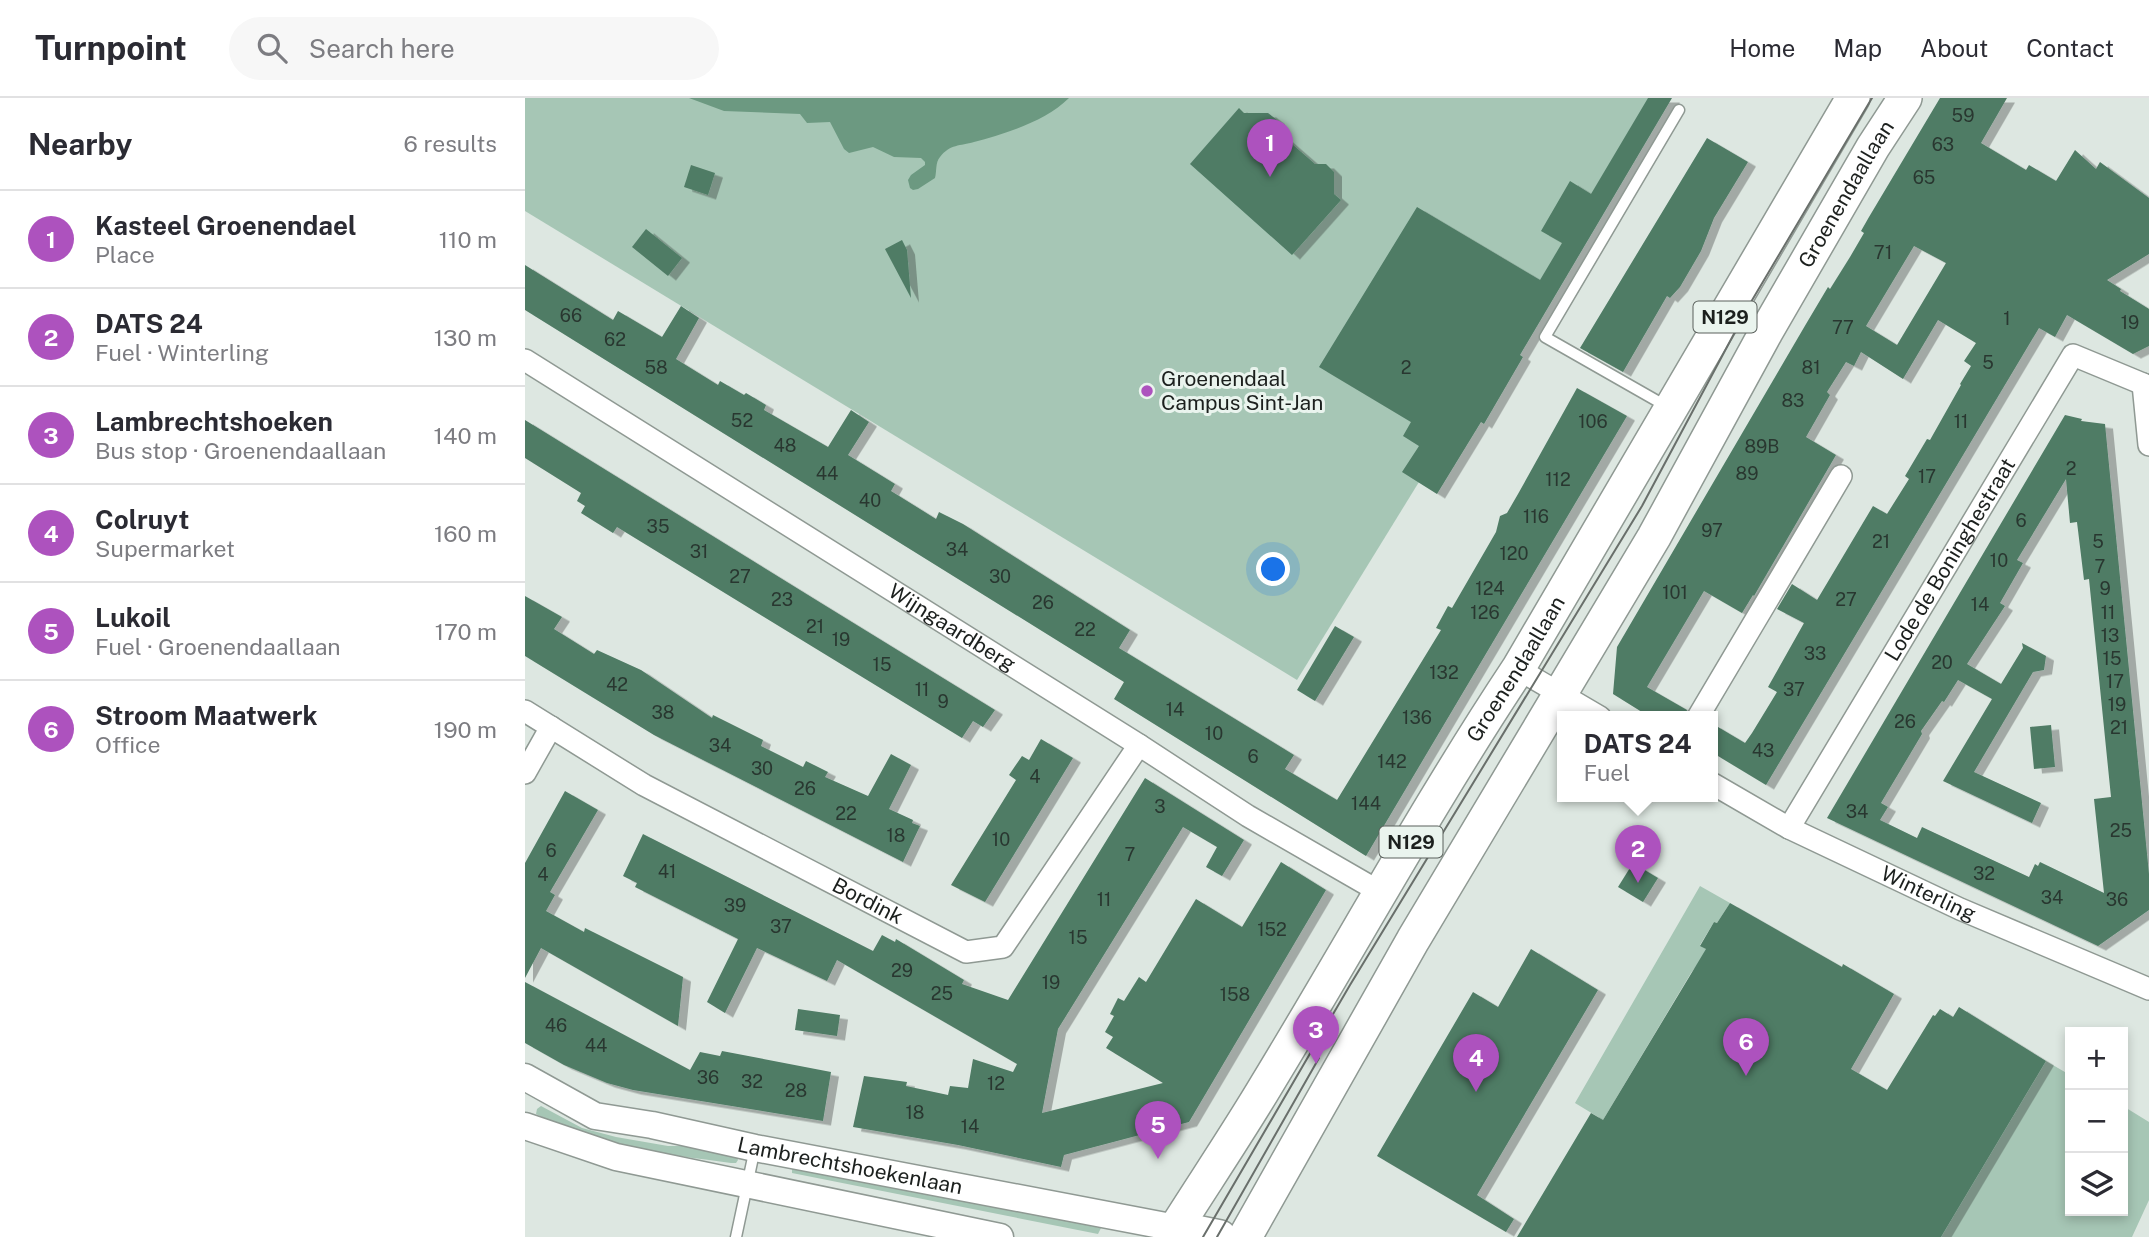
<!DOCTYPE html>
<html lang="en">
<head>
<meta charset="utf-8">
<style>
  body { margin:0; font-family:"Public Sans",sans-serif; background:#f7f7f7; color:#2b2b33 }
  .controls { position:absolute; right:21px; bottom:21px; display:grid; overflow:hidden; border-radius:0px; box-shadow:0 4px 10px #0003 }
  .controls button { width:63px; height:63px; display:grid; place-items:center; padding:0; border:0; border-bottom:2px solid #e1e1e2; background:#fff; color:#2b2b33; font:35px sans-serif }
  .you { position:absolute; left:749px; top:472px; width:24px; height:24px; margin:-18px; border:5px solid #fff; border-radius:50%; background:#1a73e8; box-shadow:0 0 0 10px #1a73e833 }
  .badge { display:grid; place-items:center; width:46px; height:46px; border-radius:50%; background:#ad52be; color:#fff; font-size:23px; font-weight:700 }
  .pin { position:absolute; translate:-50% -58px; filter:drop-shadow(0 2px 4px #0008) }
  .pin::after { content:''; position:absolute; top:37px; width:24px; height:21px; background:inherit; clip-path:polygon(0 0,100% 0,50% 100%) }
  .popup { position:absolute; left:1032px; top:613px; width:161px; height:91px; box-sizing:border-box; display:grid; place-content:center; border-radius:0px; background:#fff; filter:drop-shadow(0 2px 5px #0005); font-size:23px; white-space:nowrap; color:#7c7c81 }
  .popup b { font-size:26px; color:#2b2b33 }
  .popup::after { content:''; position:absolute; left:50%; top:100%; margin-left:-14px; border:14px solid transparent; border-top-color:#fff }
  .list { margin:0; padding:0; list-style:none }
  h2 { display:flex; justify-content:space-between; align-items:center; height:91px; margin:0; padding:0 28px; font-size:30px }
  h2 small { font-size:23px; font-weight:400; color:#7c7c81 }
  .list li { display:grid; grid-template-columns:46px 1fr auto; gap:21px; align-items:center; box-sizing:border-box; height:98px; padding:0 28px; border-top:2px solid #e1e1e2 }
  .list b { display:block; font-size:26px; white-space:nowrap }
  .list p { margin:0; font-size:23px; white-space:nowrap; color:#7c7c81 }
  .list em { font-size:23px; font-style:normal; color:#7c7c81 }
  .icon { flex:none; width:38px; height:38px; fill:none; stroke:currentColor; stroke-width:2; stroke-linecap:round; stroke-linejoin:round }
  .map { position:relative; flex:none; width:1624px; height:1139px; overflow:hidden }
  header { display:flex; align-items:center; gap:42px; box-sizing:border-box; height:98px; padding:0 35px; background:#fff; border-bottom:2px solid #e1e1e2 }
  header strong { font-size:33px }
  nav { display:flex; gap:38px; margin-inline-start:auto; font-size:24px }
  .search { width:490px; height:63px; background:#f7f7f7; display:flex; align-items:center; gap:18px; box-sizing:border-box; padding:0 24px; border-radius:38px; color:#7c7c81; font-size:26px }
  main { display:flex }
  aside { flex:1; background:#fff }
  .map>svg:first-child { display:block }
</style>
</head>
<body>
<header>
<strong>Turnpoint</strong>
<div class="search"><svg class="icon" aria-label="search" viewBox="0 0 24 24"><circle cx="10" cy="10" r="6"/><path d="M15 15l6 6"/></svg>Search here</div>
<nav><a>Home</a><a>Map</a><a>About</a><a>Contact</a></nav>
</header>
<main>
<aside>
<h2>Nearby<small>6 results</small></h2>
<ul class="list">
<li><span class="badge">1</span><div><b>Kasteel Groenendael</b><p>Place</p></div><em>110 m</em></li>
<li><span class="badge">2</span><div><b>DATS 24</b><p>Fuel · Winterling</p></div><em>130 m</em></li>
<li><span class="badge">3</span><div><b>Lambrechtshoeken</b><p>Bus stop · Groenendaallaan</p></div><em>140 m</em></li>
<li><span class="badge">4</span><div><b>Colruyt</b><p>Supermarket</p></div><em>160 m</em></li>
<li><span class="badge">5</span><div><b>Lukoil</b><p>Fuel · Groenendaallaan</p></div><em>170 m</em></li>
<li><span class="badge">6</span><div><b>Stroom Maatwerk</b><p>Office</p></div><em>190 m</em></li>
</ul>
</aside>
<div class="map">
<svg width="1624" height="1139" viewBox="0 0 1624 1139">
  <defs>
    <filter id="shadow"><feDropShadow dx="8" dy="4.5" stdDeviation="0" flood-color="#0004"/></filter>
  </defs>
  <rect width="100%" height="100%" fill="#dde7e1"/>
  <g fill="#a6c6b5">
    <polygon points="0,0 1124,0 926,332 772,582 0,113"/>
    <polygon points="1175,788 1205,805 1192,825 1189,824 1175,847 1183,852 1166,875 1078,1022 1050,1005"/>
    <polygon points="1521,963 1545,977 1545,1113 1598,1113 1598,1008 1624,1024 1624,1102 1607,1139 1416,1139"/>
    <path d="M16,1008L57,1030L91,1039L143,1048H186L212,1059L213,1062L211,1065H206C138,1056 72,1048 11,1016L12,1011Z"/>
    <polygon points="267,1069 576,1130 573,1136 267,1075"/>
  </g>
  <path fill="#6c9981" d="M164,0H544C521,23 480,36 449,44C435,48 425,46 415,59C410,65 412,73 410,80L393,91L388,92L385,90L383,82L386,77L400,67V64L396,60L369,59L348,49L324,55L319,51L305,24L282,25L275,16L199,13Z"/>
  <g fill="#4f7b65" fill-rule="evenodd" filter="url(#shadow)">
    <polygon points="1123,0 1147,0 995,257 998,259 959,326 956,324 912,396 877,374 894,348 878,338 886,324 794,269 892,109 1015,182 1037,145 1016,133 1045,83 1066,96"/>
    <path d="M1415,0H1482L1456,45L1501,72L1504,67L1531,83L1550,52L1571,71L1575,64L1624,100V156L1582,182L1596,191L1595,193L1624,211V248L1608,256L1542,217L1530,239L1514,230L1241,687L1188,655V626L1220,645L1227,635L1252,594L1243,589L1279,525L1252,511L1267,486L1292,502L1348,408L1362,416L1384,381L1380,378L1402,341L1405,342L1436,287L1435,286L1446,268L1439,263L1451,245L1413,222L1378,281L1336,254L1329,268L1321,264L1302,294L1305,297L1281,339L1311,357L1229,498L1228,497L1217,515L1179,493L1122,589L1162,612L1160,619H1125L1088,596L1092,549L1281,226L1303,189L1305,191L1325,159L1339,135L1336,133L1344,119ZM1389,148L1421,165L1372,247L1341,228Z"/>
    <polygon points="714,10 719,15 743,15 752,22 752,33 790,66 801,66 809,74 809,96 816,102 767,157 665,66"/>
    <polygon points="1182,40 1223,64 1189,120 1176,153 1155,189 1145,200 1142,198 1098,274 1055,250"/>
    <polygon points="166,67 190,75 183,97 159,89"/>
    <polygon points="121,131 157,160 143,178 107,149"/>
    <polygon points="377,142 382,152 386,200 360,151"/>
    <polygon points="0,167 88,222 93,213 137,239 156,208 174,220 151,261 193,287 195,283 219,297 221,295 241,307 239,312 303,349 326,312 344,324 323,357 370,386 366,393 411,421 414,414 438,426 605,532 594,550 769,657 760,671 812,702 916,532 911,530 923,508 927,510 971,434 975,418 982,415 993,396 1052,290 1102,318 841,758 589,601 599,584 0,212"/>
    <path d="M1540,317L1557,321L1556,323L1580,326L1624,776V812L1573,848L1302,720ZM1541,381L1545,425L1552,424L1559,482L1564,481L1586,699L1569,701L1579,795L1515,764L1513,768L1510,766L1504,779L1397,729L1392,740L1355,722L1363,709L1356,705L1397,636L1396,633L1417,603L1419,604L1433,582L1467,601L1418,683L1507,725L1516,705L1449,674L1508,574L1519,572L1521,558L1497,545L1498,550L1476,586L1442,566L1480,508L1475,505L1498,465L1492,462Z"/>
    <polygon points="0,322 296,505 470,612 458,629 448,623 437,640 92,429 88,435 56,415 60,408 52,403 56,395 0,360"/>
    <polygon points="0,498 37,519 29,531 69,556 72,552 116,572 187,620 188,617 238,642 236,648 278,669 281,663 303,674 300,679 343,698 366,656 386,667 364,711 388,722 387,725 395,728 378,764 129,637 0,558"/>
    <polygon points="810,528 829,539 790,603 772,592"/>
    <polygon points="1526,627 1530,669 1509,671 1505,629"/>
    <polygon points="516,641 548,660 460,804 426,787 491,682 484,677 497,658 504,662"/>
    <polygon points="620,680 719,742 697,778 681,769 692,749 658,729 533,931 517,1015 638,985 581,950 588,939 580,934 589,918 585,916 593,900 599,903 614,879 621,884 671,801 717,829 756,764 801,792 664,1024 539,1057 536,1069 433,1047 328,1029 339,978 382,984 381,988 423,997 425,988 443,990 448,961 488,974 492,966 312,862 302,883 232,850 200,915 182,904 213,841 110,789 112,785 98,778 118,736 348,853 357,837 370,844 371,841 439,882 437,886 483,902"/>
    <polygon points="40,693 73,712 25,794 30,797 21,813 59,834 60,830 158,879 153,928 16,850 0,880 0,765"/>
    <polygon points="1108,765 1133,780 1118,804 1093,789"/>
    <polygon points="1205,805 1317,869 1318,866 1369,896 1326,971 1362,992 1408,917 1410,918 1415,911 1428,919 1434,909 1521,963 1416,1139 992,1139 1066,1015 1078,1022 1181,851 1175,848 1189,824 1192,825"/>
    <polygon points="1006,851 1073,892 952,1097 989,1121 981,1134 852,1058 948,894 973,909"/>
    <polygon points="0,884 165,972 175,954 195,958 197,953 306,974 298,1023 108,992 82,985 39,967 0,945"/>
    <polygon points="273,911 315,917 312,938 270,932"/>
  </g>
  <g fill="none" stroke-linecap="round" stroke-linejoin="round">
    <g stroke="#8f9993" stroke-width="13">
      <g id="service">
        <polyline points="1141,308 1020,239 1154,12"/>
        <polyline points="211,1139 230,1050"/>
      </g>
    </g>
    <g stroke="#8f9993" stroke-width="24">
      <g id="minor">
        <path id="s1" d="M0,262L614,647L723,718L855,794"/>
        <polyline points="1618,286 1624,347"/>
        <polyline points="993,571 1075,619"/>
        <path id="s2" d="M0,613L119,687L441,854L478,849L614,647"/>
        <polyline points="1173,619 1316,378"/>
        <polyline points="0,675 26,629"/>
        <path id="s3" d="M1188,686L1264,730L1435,811L1624,891"/>
        <path id="s4" d="M1264,730L1548,257L1618,286"/>
      </g>
    </g>
    <g stroke="#8f9993" stroke-width="29">
      <g id="tertiary">
        <path id="s5" d="M0,979L70,1018L127,1027L230,1050L651,1130"/>
        <polyline points="0,1028 91,1059 475,1139"/>
      </g>
    </g>
    <g stroke="#8f9993" stroke-width="36">
      <g id="primary">
        <polyline points="651,1130 695,1139"/>
        <path id="s6" d="M645,1139C677,1088 711,1038 742,986C826,848 904,705 993,571L1328,0"/>
        <path id="s7" d="M720,1139L888,842L1129,439L1241,234L1348,49L1380,0"/>
      </g>
    </g>
    <use href="#service" stroke="#fff" stroke-width="10"/>
    <use href="#minor" stroke="#fff" stroke-width="21"/>
    <use href="#tertiary" stroke="#fff" stroke-width="26"/>
    <use href="#primary" stroke="#fff" stroke-width="33"/>
    <g stroke="#696f6b" stroke-width="2">
      <polyline points="678,1139 825,887 1117,408 1226,204 1347,0"/>
      <polyline points="692,1139 794,960"/>
    </g>
  </g>
  <circle fill="#ad52be" stroke="#eaf4ee" stroke-width="2.5" cx="622" cy="293" r="7"/>
  <g text-anchor="middle" stroke-width="6" stroke-linejoin="round" paint-order="stroke">
    <g font-size="18" fill="#293730">
      <text x="1438" y="24">59</text>
      <text x="1418" y="53">63</text>
      <text x="1399" y="86">65</text>
      <text x="1358" y="161">71</text>
      <text x="46" y="224">66</text>
      <text x="1482" y="227">1</text>
      <text x="1605" y="231">19</text>
      <text x="1318" y="236">77</text>
      <text x="90" y="248">62</text>
      <text x="1463" y="271">5</text>
      <text x="131" y="276">58</text>
      <text x="881" y="276">2</text>
      <text x="1286" y="276">81</text>
      <text x="1268" y="309">83</text>
      <text x="217" y="329">52</text>
      <text x="1068" y="330">106</text>
      <text x="1436" y="330">11</text>
      <text x="260" y="354">48</text>
      <text x="1237" y="355">89B</text>
      <text x="1546" y="377">2</text>
      <text x="302" y="382">44</text>
      <text x="1222" y="382">89</text>
      <text x="1402" y="385">17</text>
      <text x="1033" y="388">112</text>
      <text x="345" y="409">40</text>
      <text x="1011" y="425">116</text>
      <text x="1496" y="429">6</text>
      <text x="133" y="435">35</text>
      <text x="1187" y="439">97</text>
      <text x="1356" y="450">21</text>
      <text x="1573" y="450">5</text>
      <text x="432" y="458">34</text>
      <text x="174" y="460">31</text>
      <text x="989" y="462">120</text>
      <text x="1474" y="469">10</text>
      <text x="1575" y="475">7</text>
      <text x="215" y="485">27</text>
      <text x="475" y="485">30</text>
      <text x="965" y="497">124</text>
      <text x="1580" y="497">9</text>
      <text x="1150" y="501">101</text>
      <text x="257" y="508">23</text>
      <text x="1321" y="508">27</text>
      <text x="518" y="511">26</text>
      <text x="1455" y="513">14</text>
      <text x="960" y="521">126</text>
      <text x="1583" y="521">11</text>
      <text x="290" y="535">21</text>
      <text x="560" y="538">22</text>
      <text x="1585" y="544">13</text>
      <text x="316" y="548">19</text>
      <text x="1290" y="562">33</text>
      <text x="1587" y="567">15</text>
      <text x="1417" y="571">20</text>
      <text x="357" y="573">15</text>
      <text x="919" y="581">132</text>
      <text x="1590" y="590">17</text>
      <text x="92" y="593">42</text>
      <text x="397" y="598">11</text>
      <text x="1269" y="598">37</text>
      <text x="418" y="610">9</text>
      <text x="1592" y="613">19</text>
      <text x="650" y="618">14</text>
      <text x="138" y="621">38</text>
      <text x="892" y="626">136</text>
      <text x="1380" y="630">26</text>
      <text x="1594" y="636">21</text>
      <text x="689" y="642">10</text>
      <text x="195" y="654">34</text>
      <text x="1238" y="659">43</text>
      <text x="728" y="665">6</text>
      <text x="867" y="670">142</text>
      <text x="237" y="677">30</text>
      <text x="510" y="685">4</text>
      <text x="280" y="697">26</text>
      <text x="841" y="712">144</text>
      <text x="635" y="715">3</text>
      <text x="1332" y="720">34</text>
      <text x="321" y="722">22</text>
      <text x="1596" y="739">25</text>
      <text x="371" y="744">18</text>
      <text x="476" y="748">10</text>
      <text x="26" y="759">6</text>
      <text x="605" y="763">7</text>
      <text x="142" y="780">41</text>
      <text x="1459" y="782">32</text>
      <text x="18" y="783">4</text>
      <text x="1527" y="806">34</text>
      <text x="579" y="808">11</text>
      <text x="1592" y="808">36</text>
      <text x="210" y="814">39</text>
      <text x="256" y="835">37</text>
      <text x="747" y="838">152</text>
      <text x="553" y="846">15</text>
      <text x="377" y="879">29</text>
      <text x="526" y="891">19</text>
      <text x="417" y="902">25</text>
      <text x="710" y="903">158</text>
      <text x="31" y="934">46</text>
      <text x="71" y="954">44</text>
      <text x="183" y="986">36</text>
      <text x="227" y="990">32</text>
      <text x="471" y="992">12</text>
      <text x="271" y="999">28</text>
      <text x="390" y="1021">18</text>
      <text x="445" y="1035">14</text>
    </g>
    <g fill="#eaf4ee" stroke="#5a605c" stroke-width="2">
      <rect x="1168.5" y="203.5" width="63" height="31" rx="5"/>
      <rect x="854.5" y="728.5" width="63" height="31" rx="5"/>
    </g>
    <g font-size="19" font-weight="bold" fill="#1c201e">
      <text x="1200" y="226">N129</text>
      <text x="886" y="751">N129</text>
    </g>
    <g font-size="21" fill="#1c201e" stroke="#eaf4ee">
      <text dy="7" stroke="none"><textPath href="#s7" startOffset="1204">Groenendaallaan</textPath></text>
      <text dy="7" stroke="none"><textPath href="#s4" startOffset="313">Lode de Boninghestraat</textPath></text>
      <text dy="7" stroke="none"><textPath href="#s1" startOffset="504">Wijngaardberg</textPath></text>
      <text dy="7" stroke="none"><textPath href="#s6" startOffset="665">Groenendaallaan</textPath></text>
      <text dy="7" stroke="none"><textPath href="#s3" startOffset="242">Winterling</textPath></text>
      <text dy="7" stroke="none"><textPath href="#s2" startOffset="392">Bordink</textPath></text>
      <text dy="7" stroke="none"><textPath href="#s5" startOffset="340">Lambrechtshoekenlaan</textPath></text>
    </g>
    <g font-size="21" fill="#1c201e" stroke="#eaf4ee" text-anchor="start">
      <text x="636" y="288">Groenendaal<tspan x="636" dy="24">Campus Sint-Jan</tspan></text>
    </g>
  </g>
</svg>
<div class="controls">
<button>+</button>
<button>−</button>
<button><svg class="icon" aria-label="layers" viewBox="0 0 24 24"><path d="M12 4l9 5-9 5-9-5zM3 14l9 5 9-5"/></svg></button>
</div>
<div class="you"></div>
<div class="pin badge" style="left:745px;top:79px">1</div>
<div class="pin badge" style="left:1113px;top:785px">2</div>
<div class="popup"><b>DATS 24</b>Fuel</div>
<div class="pin badge" style="left:791px;top:966px">3</div>
<div class="pin badge" style="left:951px;top:994px">4</div>
<div class="pin badge" style="left:633px;top:1061px">5</div>
<div class="pin badge" style="left:1221px;top:978px">6</div>
</div>
</main>
</body>
</html>
